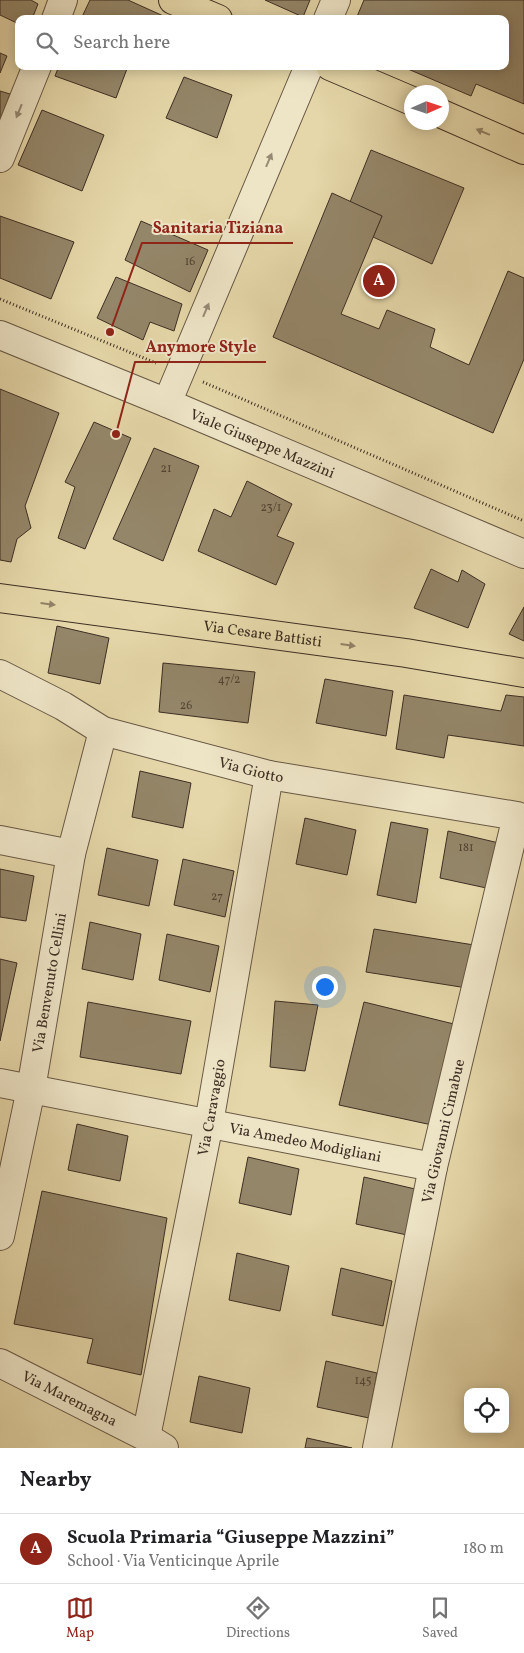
<!DOCTYPE html>
<html lang="en">
<head>
<meta charset="utf-8">
<style>
  body { margin:0; font-family:Vollkorn,serif; background:#f2f2f2; color:#202124 }
  .controls { position:absolute; right:15px; bottom:15px; display:grid; overflow:hidden; border-radius:10px; box-shadow:0 2px 12px #0003 }
  .controls button { width:45px; height:45px; display:grid; place-items:center; padding:0; border:0; border-bottom:1px solid #e0e0e0; background:#fff; color:#202124; font:25px sans-serif }
  .compass { position:absolute; left:404px; top:85px; width:45px; height:45px; border-radius:50%; background:#fff; box-shadow:0 2px 12px #0003; rotate:87deg }
  .you { position:absolute; left:324px; top:986px; width:18px; height:18px; margin:-12px; border:4px solid #fff; border-radius:50%; background:#1a73e8; box-shadow:0 0 0 8px #1a73e833 }
  .badge { display:grid; place-items:center; width:32px; height:32px; border-radius:50%; background:#8f2418; color:#fff; font-size:16px; font-weight:700 }
  .pin { position:absolute; translate:-50% -50%; border:2px solid #fff; box-shadow:0 1px 5px #0006 }
  .list { margin:0; padding:0; list-style:none }
  h2 { display:flex; justify-content:space-between; align-items:center; height:65px; margin:0; padding:0 20px; font-size:21px }
  h2 small { font-size:16px; font-weight:400; color:#757577 }
  .list li { display:grid; grid-template-columns:32px 1fr auto; gap:15px; align-items:center; box-sizing:border-box; height:70px; padding:0 20px; border-top:1px solid #e0e0e0 }
  .list b { display:block; font-size:19px; white-space:nowrap }
  .list p { margin:0; font-size:16px; white-space:nowrap; color:#757577 }
  .list em { font-size:16px; font-style:normal; color:#757577 }
  .icon { flex:none; width:28px; height:28px; fill:none; stroke:currentColor; stroke-width:2; stroke-linecap:round; stroke-linejoin:round }
  .map { position:relative; flex:none; width:524px; height:1448px; overflow:hidden }
  .search { position:absolute; background:#fff; box-shadow:0 2px 12px #0003; left:15px; right:15px; top:15px; height:55px; display:flex; align-items:center; gap:12px; box-sizing:border-box; padding:0 18px; border-radius:10px; color:#757577; font-size:19px }
  .sheet { height:135px; background:#fff }
  nav { display:flex; justify-content:space-around; align-items:center; box-sizing:border-box; height:70px; border-top:1px solid #e0e0e0; background:#fff; font-size:14px; color:#757577 }
  nav a { display:grid; justify-items:center; gap:2px }
  nav .on { color:#8f2418 }
  .map>svg:first-child { display:block }
</style>
</head>
<body>
<div class="map">
<svg width="524" height="1448" viewBox="0 0 524 1448">
  <rect width="100%" height="100%" fill="#e5d7a9"/>
  <filter id="stains"><feTurbulence type="fractalNoise" baseFrequency=".004" numOctaves="4"/><feColorMatrix values="0 0 0 0 .2 0 0 0 0 .09 0 0 0 0 .02 0 0 0 .5 -.17"/></filter>
  <radialGradient id="worn" r=".72"><stop offset=".6" stop-color="#630" stop-opacity="0"/><stop offset="1" stop-color="#630" stop-opacity=".3"/></radialGradient>
  <g fill="#948669" stroke="#3d2e23">
    <polygon points="0,0 31,0 38,4 32,19 19,19 19,24 0,15"/>
    <polygon points="90,0 128,0 170,19 81,19"/>
    <polygon points="265,0 310,0 303,17"/>
    <polygon points="364,0 524,0 524,104 476,84 471,96 401,66 505,66 505,19 356,19"/>
    <polygon points="0,53 7,56 0,73"/>
    <polygon points="59,66 128,66 116,98 55,76"/>
    <polygon points="184,77 232,95 217,138 166,118"/>
    <polygon points="0,91 10,94 0,121"/>
    <polygon points="42,110 104,135 82,191 18,165"/>
    <polygon points="371,150 464,188 432,264 373,237 382,216 350,202"/>
    <polygon points="332,193 382,216 341,314 379,329 387,310 435,329 430,347 469,365 508,271 524,278 524,359 493,433 273,337"/>
    <polygon points="0,216 74,242 51,299 0,278"/>
    <polygon points="141,221 208,250 190,292 125,260"/>
    <polygon points="116,277 182,304 174,331 150,322 143,340 97,318"/>
    <polygon points="0,389 59,413 25,506 31,528 17,539 11,562 0,560"/>
    <polygon points="94,422 131,438 85,549 58,538 75,487 65,482"/>
    <polygon points="154,448 199,466 163,561 113,539"/>
    <polygon points="247,481 292,504 277,536 294,543 276,585 198,551 214,509 231,517"/>
    <polygon points="431,569 458,582 462,570 485,584 468,628 414,608"/>
    <polygon points="524,607 524,641 509,634"/>
    <polygon points="57,626 109,638 100,684 48,673"/>
    <polygon points="163,663 255,672 248,723 159,712"/>
    <polygon points="325,679 393,691 386,736 316,723"/>
    <polygon points="404,695 501,711 506,695 524,697 524,746 448,735 444,758 396,749"/>
    <polygon points="140,771 191,783 183,828 132,817"/>
    <polygon points="305,818 356,830 347,875 296,864"/>
    <polygon points="391,822 428,829 416,903 377,895"/>
    <polygon points="448,831 499,843 491,889 440,878"/>
    <polygon points="107,848 158,860 149,906 98,895"/>
    <polygon points="183,859 234,871 225,917 174,905"/>
    <polygon points="0,869 34,876 26,921 0,917"/>
    <polygon points="90,922 141,934 133,980 82,969"/>
    <polygon points="374,929 474,945 467,988 366,972"/>
    <polygon points="167,934 219,946 210,992 159,980"/>
    <polygon points="0,959 17,963 0,1041"/>
    <polygon points="275,1001 318,1005 305,1071 270,1067"/>
    <polygon points="88,1002 191,1021 181,1074 80,1057"/>
    <polygon points="364,1002 458,1025 432,1125 339,1105"/>
    <polygon points="77,1124 128,1136 120,1181 68,1170"/>
    <polygon points="248,1157 299,1169 291,1215 239,1203"/>
    <polygon points="364,1177 415,1189 407,1235 356,1224"/>
    <polygon points="42,1191 167,1218 141,1375 87,1363 93,1339 14,1324"/>
    <polygon points="237,1253 289,1266 280,1311 229,1300"/>
    <polygon points="341,1268 392,1281 383,1326 332,1315"/>
    <polygon points="326,1361 377,1373 369,1418 317,1407"/>
    <polygon points="199,1376 250,1388 242,1433 190,1422"/>
    <polygon points="307,1438 352,1448 305,1448"/>
  </g>
  <g fill="none" stroke-linecap="round" stroke-linejoin="round">
    <g stroke="#675844" stroke-width="30">
      <g id="street">
        <polyline points="56,19 63,0"/>
        <polyline points="328,19 336,0"/>
        <polyline points="0,158 37,66"/>
        <path id="s1" d="M0,335L167,403L524,554"/>
        <polyline points="167,403 309,66"/>
        <path id="s2" d="M0,674L63,706L103,731L269,775L517,816L433,1167L377,1448"/>
        <polyline points="0,840 71,854"/>
        <path id="s3" d="M0,1083L433,1167"/>
        <path id="s4" d="M0,1236L31,1089L71,854L103,731"/>
        <path id="s5" d="M0,1363L146,1437L164,1448"/>
        <path id="s6" d="M146,1437L209,1123L269,775"/>
      </g>
    </g>
    <g stroke="#3d2e23" stroke-width="30">
      <g id="primary">
        <polyline points="173,0 218,19"/>
        <polyline points="330,66 412,101"/>
        <polyline points="442,114 524,150"/>
        <path id="s7" d="M0,598L406,653L524,673"/>
      </g>
    </g>
    <g stroke="#3d2e23" stroke-width="3" stroke-dasharray="1 2.5" stroke-linecap="butt">
      <polyline points="0,299 156,363"/>
      <polyline points="203,382 524,521"/>
    </g>
    <use href="#street" stroke="#eee5c7" stroke-width="28"/>
    <use href="#primary" stroke="#e5d7a9" stroke-width="28"/>
  </g>
  <defs><path id="oneway-solid" d="M-6-.8H1V-3.2L6.5 0L1 3.2V.8H-6Z" transform="scale(1.25)"/></defs>
  <g fill="#968a75">
    <use href="#oneway-solid" transform="translate(19 111) rotate(112)"/>
    <use href="#oneway-solid" transform="translate(269 160) rotate(-67)"/>
    <use href="#oneway-solid" transform="translate(206 310) rotate(-67)"/>
  </g>
  <g fill="#918266">
    <use href="#oneway-solid" transform="translate(483 132) rotate(-157)"/>
    <use href="#oneway-solid" transform="translate(48 604) rotate(7)"/>
    <use href="#oneway-solid" transform="translate(348 645) rotate(8)"/>
  </g>
  <g text-anchor="middle" stroke-width="4" stroke-linejoin="round" paint-order="stroke">
    <g font-size="12" fill="#534434">
      <text x="190" y="265">16</text>
      <text x="166" y="472">21</text>
      <text x="271" y="511">23/1</text>
      <text x="229" y="683">47/2</text>
      <text x="186" y="709">26</text>
      <text x="466" y="851">181</text>
      <text x="217" y="900">27</text>
      <text x="363" y="1384">145</text>
    </g>
    <g font-size="15" fill="#3d2e23" stroke="#eee5c7">
      <text dy="5" stroke="none"><textPath href="#s1" startOffset="284">Viale Giuseppe Mazzini</textPath></text>
      <text dy="5" stroke="none"><textPath href="#s7" startOffset="265">Via Cesare Battisti</textPath></text>
      <text dy="5" stroke="none"><textPath href="#s2" startOffset="271">Via Giotto</textPath></text>
      <text dy="5" stroke="none"><textPath href="#s4" startOffset="258">Via Benvenuto Cellini</textPath></text>
      <text dy="5" stroke="none"><textPath href="#s6" startOffset="336">Via Caravaggio</textPath></text>
      <text transform="translate(443 1131) rotate(-77)" y="5">Via Giovanni Cimabue</text>
      <text dy="5" stroke="none"><textPath href="#s3" startOffset="311">Via Amedeo Modigliani</textPath></text>
      <text dy="5" stroke="none"><textPath href="#s5" startOffset="78">Via Maremagna</textPath></text>
    </g>
  </g>
  <path fill="none" stroke="#8f2418" stroke-width="2" d="M110 332L142 243H293M116 434L135 362H266"/>
  <g fill="#8f2418" stroke="#eee5c7" stroke-width="2">
    <circle cx="110" cy="332" r="5"/>
    <circle cx="116" cy="434" r="5"/>
  </g>
  <g font-size="16" text-anchor="middle" font-weight="bold" fill="#8f2418" stroke="#eee5c7" stroke-width="4" stroke-linejoin="round" paint-order="stroke">
    <text x="218" y="233">Sanitaria Tiziana</text>
    <text x="201" y="352">Anymore Style</text>
  </g>
  <rect width="100%" height="100%" filter="url(#stains)"/>
  <rect width="100%" height="100%" fill="url(#worn)"/>
</svg>
<div class="controls">
<button><svg class="icon" aria-label="locate" viewBox="0 0 24 24"><circle cx="12" cy="12" r="6"/><path d="M12 2v4M12 18v4M2 12h4M18 12h4"/></svg></button>
</div>
<svg class="compass" viewBox="-18 -18 36 36"><path d="M0-13l5 13h-10z" fill="#e53935"/><path d="M0 13l5-13h-10z" fill="#757577"/></svg>
<div class="you"></div>
<div class="pin badge" style="left:379px;top:281px">A</div>
<div class="search"><svg class="icon" aria-label="search" viewBox="0 0 24 24"><circle cx="10" cy="10" r="6"/><path d="M15 15l6 6"/></svg>Search here</div>
</div>
<section class="sheet">
<h2>Nearby<small></small></h2>
<ul class="list">
<li><span class="badge">A</span><div><b>Scuola Primaria “Giuseppe Mazzini”</b><p>School · Via Venticinque Aprile</p></div><em>180 m</em></li>
</ul>
</section>
<nav>
<a class="on"><svg class="icon" aria-label="map" viewBox="0 0 24 24"><path d="M3 6l6-2 6 2 6-2v14l-6 2-6-2-6 2zM9 4v14M15 6v14"/></svg>Map</a>
<a><svg class="icon" aria-label="directions" viewBox="0 0 24 24"><path d="M12 3l9 9-9 9-9-9zM9 14v-3h6M13 9l2 2-2 2"/></svg>Directions</a>
<a><svg class="icon" aria-label="saved" viewBox="0 0 24 24"><path d="M7 4h10v16l-5-4-5 4z"/></svg>Saved</a>
</nav>
</body>
</html>
